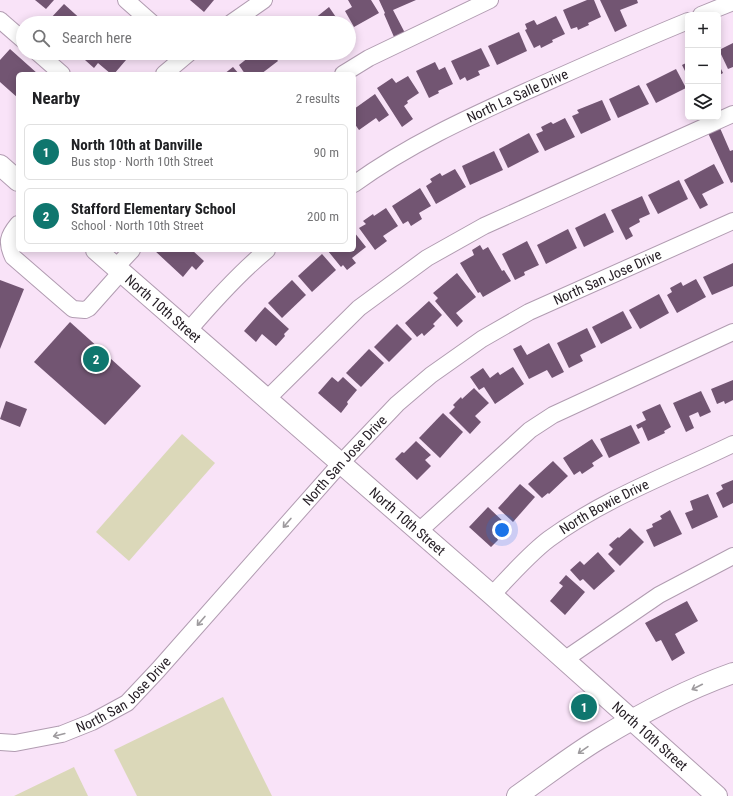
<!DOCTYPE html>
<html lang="en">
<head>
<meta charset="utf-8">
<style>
  body { margin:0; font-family:"Roboto Condensed",sans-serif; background:#f6f6f6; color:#202124 }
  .controls { position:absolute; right:12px; top:12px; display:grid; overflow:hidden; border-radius:6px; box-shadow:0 2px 10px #0003 }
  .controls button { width:36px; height:36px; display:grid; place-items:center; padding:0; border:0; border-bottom:1px solid #e0e0e0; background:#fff; color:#202124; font:20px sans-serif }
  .you { position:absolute; left:502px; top:530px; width:14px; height:14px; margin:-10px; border:3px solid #fff; border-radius:50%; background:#1a73e8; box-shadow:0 0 0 6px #1a73e833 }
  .badge { display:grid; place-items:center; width:26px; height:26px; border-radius:50%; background:#0f766e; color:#fff; font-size:13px; font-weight:700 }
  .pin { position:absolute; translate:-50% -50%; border:2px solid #fff; box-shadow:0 1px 4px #0006 }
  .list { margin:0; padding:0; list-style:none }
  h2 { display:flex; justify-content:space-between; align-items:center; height:52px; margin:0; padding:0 16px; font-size:17px }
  h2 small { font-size:13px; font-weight:400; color:#757577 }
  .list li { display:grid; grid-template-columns:26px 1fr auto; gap:12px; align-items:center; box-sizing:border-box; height:56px; margin:0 8px 8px; padding:0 8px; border:1px solid #e0e0e0; border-radius:6px }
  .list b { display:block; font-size:15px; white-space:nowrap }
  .list p { margin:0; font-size:13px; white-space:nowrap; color:#757577 }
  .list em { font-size:13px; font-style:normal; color:#757577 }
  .icon { flex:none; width:22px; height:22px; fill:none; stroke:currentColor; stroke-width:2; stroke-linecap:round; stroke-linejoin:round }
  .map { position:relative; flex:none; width:733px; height:796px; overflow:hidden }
  .search { position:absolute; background:#fff; box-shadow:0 2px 10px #0003; left:16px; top:16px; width:340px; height:44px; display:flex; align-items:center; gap:10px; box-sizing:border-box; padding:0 14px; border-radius:22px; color:#757577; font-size:15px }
  .panel { position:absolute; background:#fff; box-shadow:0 2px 10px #0003; left:16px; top:72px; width:340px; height:180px; border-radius:6px }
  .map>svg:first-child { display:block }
</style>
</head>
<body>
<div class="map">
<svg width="733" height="796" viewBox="0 0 733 796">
  <rect width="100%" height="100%" fill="#f9e3f8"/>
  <g fill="#dbd8b9">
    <polygon points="182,434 215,463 129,561 96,532"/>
    <polygon points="223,697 272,796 137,796 114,750"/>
    <polygon points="74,767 88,796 14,796"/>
  </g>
  <g fill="#725572">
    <polygon points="35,0 54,0 46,9"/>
    <polygon points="190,0 214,0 204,12"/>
    <polygon points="348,0 371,0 379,13 354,27 345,11 352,7"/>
    <polygon points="379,0 416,0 393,10 405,33 394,37 384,14 385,13"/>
    <polygon points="587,0 594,0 601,17 588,23 589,25 578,30 577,27 571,29 563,10"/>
    <polygon points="600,0 637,0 638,3 620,10 627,26 615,32"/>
    <polygon points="64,4 85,23 53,23 49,20"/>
    <polygon points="329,7 340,23 315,23 316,22 314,19"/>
    <polygon points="556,16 565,34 552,40 553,42 541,48 540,45 534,48 525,30 527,29 525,24 534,20 537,25"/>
    <polygon points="519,32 527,51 497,65 488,46"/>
    <polygon points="733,43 733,67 728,69 719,50"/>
    <polygon points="481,48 490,66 478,71 480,75 467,81 465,77 460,80 451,61"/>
    <polygon points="10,49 38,74 18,74 18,98 0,82 0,60"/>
    <polygon points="92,53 132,53 114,74 111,74 98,63 94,68 85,60"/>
    <polygon points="254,53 272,53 278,61 261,74 245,74 239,65"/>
    <polygon points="278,53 294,53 284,60"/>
    <polygon points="435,62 439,70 445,67 453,84 438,91 439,93 429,98 416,71"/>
    <polygon points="688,62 688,77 682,65"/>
    <polygon points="718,63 723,73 718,76"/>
    <polygon points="233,67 239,74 224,74"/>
    <polygon points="676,69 686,88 656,103 646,84"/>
    <polygon points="408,76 419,93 407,101 408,103 404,106 413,119 402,127 377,88 392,78 396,83"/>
    <polygon points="639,85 649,104 618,118 609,99"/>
    <polygon points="375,94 389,115 379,122 376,118 359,130 354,123 354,109"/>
    <polygon points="602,100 611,120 581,134 572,116 579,113 577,110"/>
    <polygon points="565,118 575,137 545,151 536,134 543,131 541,127 551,122 553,124"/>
    <polygon points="720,128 730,151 733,150 733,182 731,183 708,133"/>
    <polygon points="529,133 539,152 508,168 499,149"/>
    <polygon points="494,151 503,170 470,185 462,166"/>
    <polygon points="714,164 724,183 702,194 708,205 700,209 684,180"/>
    <polygon points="455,169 466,187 436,204 426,186 432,182 430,179 440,173 442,176"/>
    <polygon points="679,180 688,199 658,214 648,195"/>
    <polygon points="420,188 431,206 419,213 422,219 411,226 408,221 403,224 392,206"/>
    <polygon points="642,196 650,214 639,219 640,222 629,228 633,236 626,240 611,210"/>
    <polygon points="386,208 398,226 383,236 387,241 375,250 359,228 366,224 363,221 373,214 374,216"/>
    <polygon points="605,213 614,232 584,247 575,228"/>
    <polygon points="568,229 577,248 546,264 537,245"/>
    <polygon points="354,232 366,247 352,258 356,263 347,270 343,265 341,267 328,251 354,250"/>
    <polygon points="527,241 539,265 524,272 525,275 515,280 502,254"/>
    <polygon points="480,245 483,250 488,247 502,271 504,270 511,281 483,297 480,292 478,293 460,263 474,255 472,250"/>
    <polygon points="154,250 192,250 204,261 196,270 192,266 183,277"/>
    <polygon points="322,254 336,270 312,292 298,276"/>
    <polygon points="733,263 733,286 712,295 703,277"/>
    <polygon points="457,273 476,297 456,313 463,321 457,327 435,301 438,298 433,293"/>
    <polygon points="696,279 706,297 677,313 667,295 672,292 670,288 681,282 683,286"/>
    <polygon points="0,280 24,289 0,349"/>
    <polygon points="292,280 306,295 282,318 268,303"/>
    <polygon points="659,294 669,313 640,329 629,310"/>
    <polygon points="429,301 442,315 433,324 435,326 424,336 422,333 417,337 405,323"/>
    <polygon points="265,307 289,329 284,334 285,336 276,346 262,334 256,342 244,331"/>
    <polygon points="623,311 632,328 601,344 592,327"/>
    <polygon points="70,322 141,386 105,425 34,362"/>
    <polygon points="397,324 412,339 389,362 374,347"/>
    <polygon points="587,328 596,347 580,355 583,361 569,368 557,343"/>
    <polygon points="549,343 564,372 552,378 547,370 529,379 513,349 521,345 527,355"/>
    <polygon points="369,349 384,363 361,387 346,373"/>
    <polygon points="513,367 524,384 495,404 484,387 479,390 470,377 483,368 490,378 498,372 500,375"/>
    <polygon points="332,377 338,382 343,377 357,390 347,402 348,404 341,413 318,393"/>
    <polygon points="733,380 733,400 725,404 724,401 717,404 711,389"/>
    <polygon points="474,388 489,403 475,416 481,422 470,434 449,413 455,407 453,405 461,397 462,399"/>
    <polygon points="701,391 711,412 700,417 698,412 689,416 694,428 686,432 673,403"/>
    <polygon points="6,401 27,409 20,427 0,419"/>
    <polygon points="660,404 671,427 664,431 665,433 648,441 642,427 638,429 636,425 646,420 642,412"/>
    <polygon points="443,413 463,432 440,458 419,438"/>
    <polygon points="631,425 640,443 609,458 600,439"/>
    <polygon points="592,439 603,456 592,463 594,466 582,474 580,471 574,475 563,458"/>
    <polygon points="416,441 431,455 425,460 431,466 417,480 395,459 402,452 404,453"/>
    <polygon points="553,461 568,476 549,494 548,493 542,498 528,484"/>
    <polygon points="733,480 733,503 723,508 716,493 723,489 721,485"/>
    <polygon points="520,484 535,497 513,522 498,508"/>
    <polygon points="708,494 718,517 692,529 685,513 693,510 690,501"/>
    <polygon points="488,507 508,526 497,538 498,540 491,547 469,527"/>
    <polygon points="670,510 682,534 654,547 646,530 653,527 652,524 662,519 660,516"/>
    <polygon points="630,528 644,542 620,566 608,554 613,549 609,545 618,537 619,538"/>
    <polygon points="598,552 615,571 594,590 583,579 580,581 570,570 580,561 584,565"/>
    <polygon points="566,575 585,592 565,615 550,601 563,586 559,583"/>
    <polygon points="687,601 698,621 675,634 685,653 672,661 661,640 656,642 645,623"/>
  </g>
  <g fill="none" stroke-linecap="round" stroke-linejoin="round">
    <g stroke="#b19cb1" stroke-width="18">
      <g id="minor">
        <polyline points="126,0 152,23"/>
        <polyline points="701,15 733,2"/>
        <polyline points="0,20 23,40"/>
        <polyline points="231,23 264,0"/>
        <polyline points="38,53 62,74"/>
        <polyline points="164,74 189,53"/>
        <polyline points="343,74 369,58 490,0"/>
        <path id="s1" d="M354,184C408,145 467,118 527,91C581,67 634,43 688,21"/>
        <path d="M18,224C8,236 6,242 13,257L73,309L85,310L89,308L121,272"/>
        <polyline points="116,267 132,250"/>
        <path d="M189,330C213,302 238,274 267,250"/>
        <polyline points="267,399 359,308 427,258 484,226 733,114"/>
        <polyline points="419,531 530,430 553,415 733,332"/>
        <path id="s2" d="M492,595C509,577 529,554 549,539C605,498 671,474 733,444"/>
        <polyline points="564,660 659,595 733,556"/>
        <path id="s3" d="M0,742L15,743L62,734L92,722L127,703L158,670L341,463L397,404L431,375L482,339L529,312L733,221"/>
      </g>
    </g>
    <g stroke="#b19cb1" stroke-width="22">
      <g id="major">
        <polyline points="0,165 18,181"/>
        <path id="s4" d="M96,250L492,595L717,796"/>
        <path d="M517,796C544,777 571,756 599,739C640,714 688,689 733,673"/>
      </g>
    </g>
    <use href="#minor" stroke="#fff" stroke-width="16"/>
    <use href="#major" stroke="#fff" stroke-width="20"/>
  </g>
  <defs><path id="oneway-shaft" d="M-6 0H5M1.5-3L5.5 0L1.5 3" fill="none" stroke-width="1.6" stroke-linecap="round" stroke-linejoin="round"/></defs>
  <g stroke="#9e9b9e">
    <use href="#oneway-shaft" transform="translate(287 523) rotate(131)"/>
    <use href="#oneway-shaft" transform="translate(201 621) rotate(131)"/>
    <use href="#oneway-shaft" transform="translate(697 687) rotate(153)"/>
    <use href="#oneway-shaft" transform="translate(59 735) rotate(166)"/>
    <use href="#oneway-shaft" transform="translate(583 750) rotate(145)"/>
  </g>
  <g text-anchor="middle" stroke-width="4" stroke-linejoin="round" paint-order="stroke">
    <g font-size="14" fill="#272027" stroke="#fef5fe">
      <text dy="5" stroke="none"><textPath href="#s1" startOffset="186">North La Salle Drive</textPath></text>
      <text dy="5" stroke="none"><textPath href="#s3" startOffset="785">North San Jose Drive</textPath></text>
      <text dy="5" stroke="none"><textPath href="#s4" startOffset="89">North 10th Street</textPath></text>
      <text dy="5" stroke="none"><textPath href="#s3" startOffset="461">North San Jose Drive</textPath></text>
      <text dy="5" stroke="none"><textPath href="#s2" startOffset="144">North Bowie Drive</textPath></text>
      <text dy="5" stroke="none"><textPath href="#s4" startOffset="413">North 10th Street</textPath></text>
      <text dy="5" stroke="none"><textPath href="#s3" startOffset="137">North San Jose Drive</textPath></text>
      <text dy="5" stroke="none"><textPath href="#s4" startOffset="737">North 10th Street</textPath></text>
    </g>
  </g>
</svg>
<div class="controls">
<button>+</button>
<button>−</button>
<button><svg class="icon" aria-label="layers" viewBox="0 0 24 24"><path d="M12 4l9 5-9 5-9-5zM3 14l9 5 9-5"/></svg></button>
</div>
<div class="you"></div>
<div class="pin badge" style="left:584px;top:707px">1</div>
<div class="pin badge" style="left:96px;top:359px">2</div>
<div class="search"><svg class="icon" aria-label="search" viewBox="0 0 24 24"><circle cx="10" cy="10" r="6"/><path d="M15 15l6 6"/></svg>Search here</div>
<section class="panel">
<h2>Nearby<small>2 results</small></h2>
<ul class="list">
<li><span class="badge">1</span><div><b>North 10th at Danville</b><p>Bus stop · North 10th Street</p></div><em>90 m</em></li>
<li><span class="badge">2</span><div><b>Stafford Elementary School</b><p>School · North 10th Street</p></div><em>200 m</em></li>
</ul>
</section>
</div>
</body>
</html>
